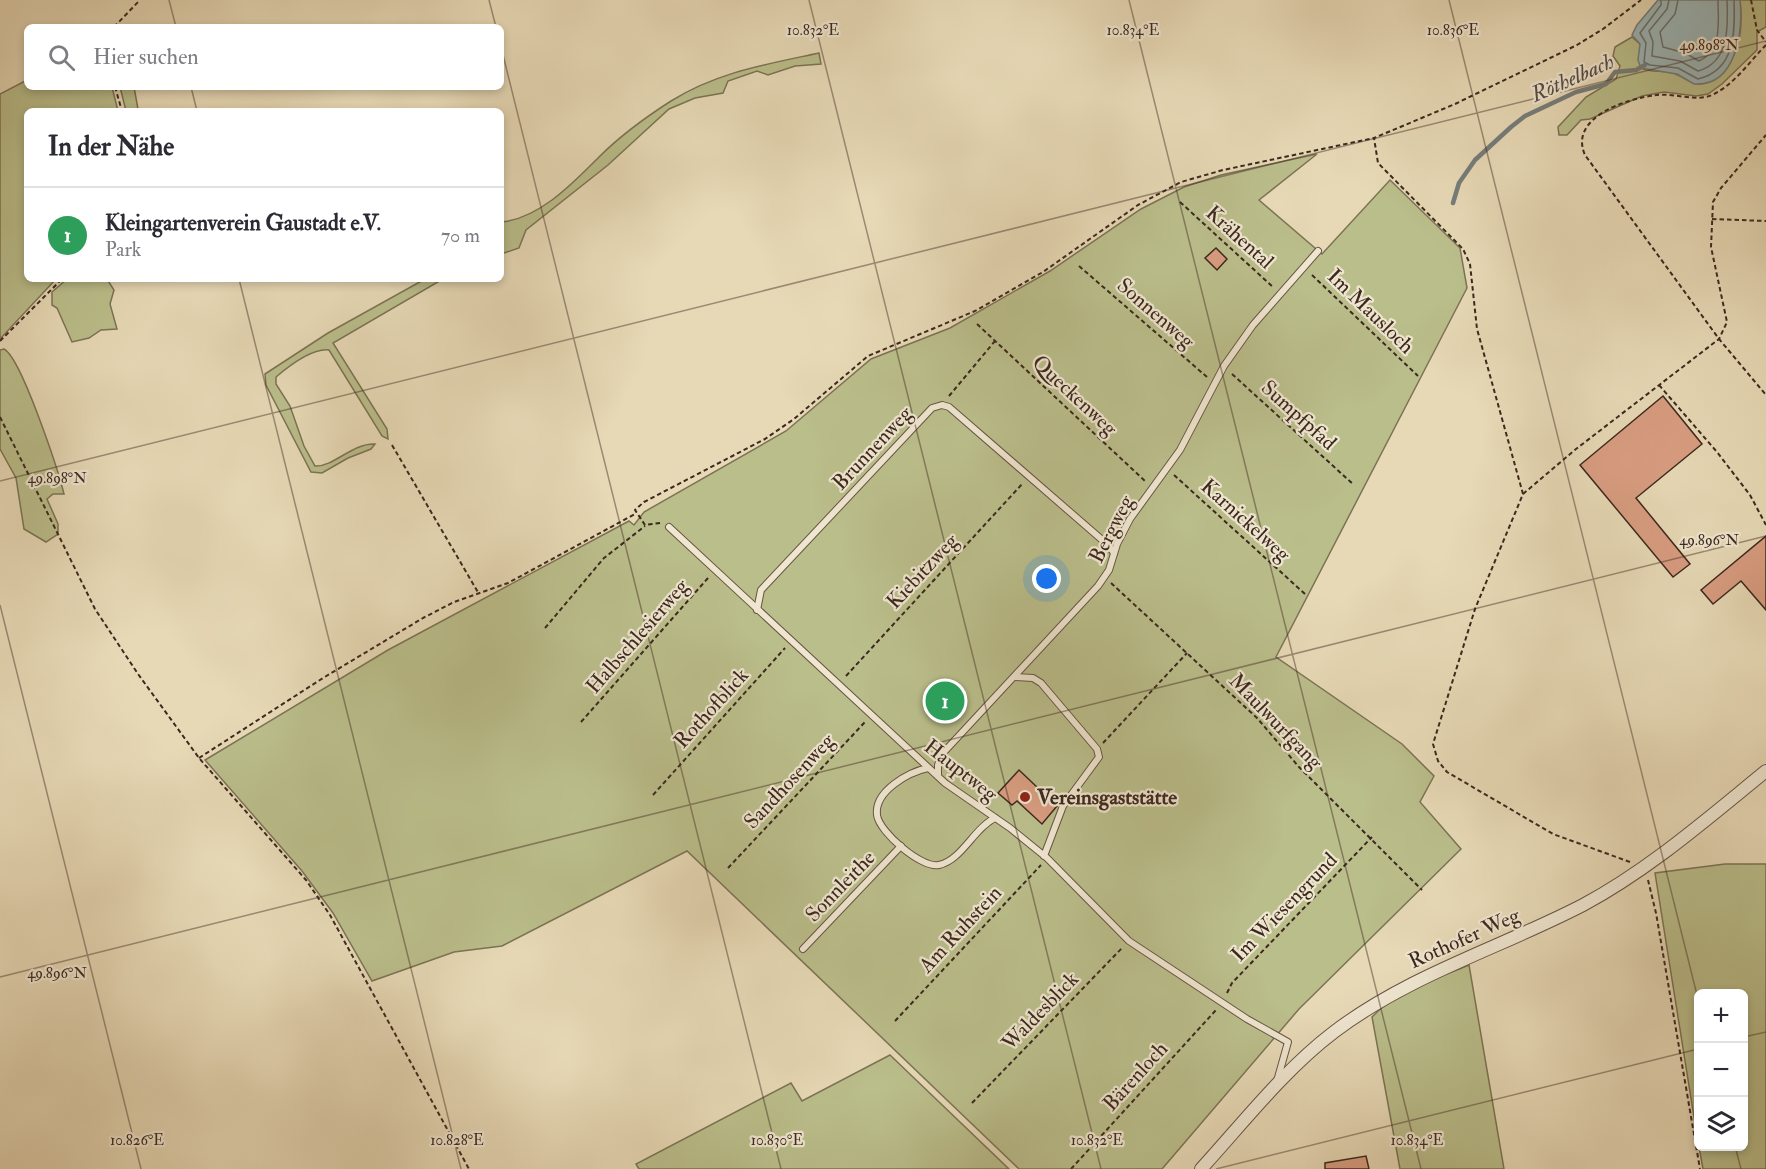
<!DOCTYPE html>
<html lang="de">
<head>
<meta charset="utf-8">
<style>
  body { margin:0; font-family:"IM FELL Double Pica",serif; background:#f2f2f3; color:#2b2b33 }
  .controls { position:absolute; right:18px; bottom:18px; display:grid; overflow:hidden; border-radius:9px; box-shadow:0 3px 9px #0003 }
  .controls button { width:54px; height:54px; display:grid; place-items:center; padding:0; border:0; border-bottom:2px solid #e1e1e2; background:#fff; color:#2b2b33; font:30px sans-serif }
  .you { position:absolute; left:1047px; top:579px; width:21px; height:21px; margin:-15px; border:4px solid #fff; border-radius:50%; background:#1a73e8; box-shadow:0 0 0 9px #1a73e833 }
  .badge { display:grid; place-items:center; width:39px; height:39px; border-radius:50%; background:#0f766e; color:#fff; font-size:20px; font-weight:700 }
  .pin { position:absolute; translate:-50% -50%; border:3px solid #fff; box-shadow:0 2px 6px #0006 }
  .list { margin:0; padding:0; list-style:none }
  h2 { display:flex; justify-content:space-between; align-items:center; height:78px; margin:0; padding:0 24px; font-size:26px }
  h2 small { font-size:20px; font-weight:400; color:#7c7c81 }
  .list li { display:grid; grid-template-columns:39px 1fr auto; gap:18px; align-items:center; box-sizing:border-box; height:96px; padding:0 24px; border-top:2px solid #e1e1e2 }
  .list b { display:block; font-size:22px; white-space:nowrap }
  .list p { margin:0; font-size:20px; white-space:nowrap; color:#7c7c81 }
  .list em { font-size:20px; font-style:normal; color:#7c7c81 }
  .icon { flex:none; width:33px; height:33px; fill:none; stroke:currentColor; stroke-width:2; stroke-linecap:round; stroke-linejoin:round }
  .map { position:relative; flex:none; width:1766px; height:1169px; overflow:hidden }
  .search { position:absolute; background:#fff; box-shadow:0 3px 9px #0003; left:24px; top:24px; width:480px; height:66px; display:flex; align-items:center; gap:15px; box-sizing:border-box; padding:0 21px; border-radius:9px; color:#7c7c81; font-size:22px }
  .panel { position:absolute; background:#fff; box-shadow:0 3px 9px #0003; left:24px; top:108px; width:480px; height:174px; border-radius:9px }
  .map>svg:first-child { display:block }
</style>
</head>
<body>
<div class="map">
<svg width="1766" height="1169" viewBox="0 0 1766 1169">
  <rect width="100%" height="100%" fill="#e7d9b6"/>
  <filter id="stains"><feTurbulence type="fractalNoise" baseFrequency=".00333" numOctaves="4"/><feColorMatrix values="0 0 0 0 .2 0 0 0 0 .09 0 0 0 0 .02 0 0 0 .5 -.17"/></filter>
  <radialGradient id="worn" r=".72"><stop offset=".6" stop-color="#630" stop-opacity="0"/><stop offset="1" stop-color="#630" stop-opacity=".3"/></radialGradient>
  <g fill="#babe8b" stroke="#7c7355" stroke-width="1.5">
    <path d="M1740,0H1766V27L1757,32V50L1722,84L1708,94L1696,96L1664,92L1642,96L1590,119L1581,120L1567,135H1559L1558,127L1586,97L1616,79L1620,66L1613,56L1615,47L1632,37L1640,44L1641,68C1651,73 1662,70 1673,73C1683,76 1688,83 1699,84C1708,84 1714,80 1720,74C1741,54 1743,28 1740,0Z"/>
    <path d="M819,53L821,64L795,66L768,75L757,71L728,81L723,93L695,98L669,109L608,165L526,230L519,248L501,254V222C539,219 573,183 599,157C620,136 646,117 671,101C717,72 768,64 819,53Z"/>
    <polygon points="27,80 27,87 112,87 118,111 27,111 27,279 56,279 0,339 0,94"/>
    <polygon points="120,87 134,87 138,109 126,111"/>
    <polygon points="1317,154 1259,200 1322,254 1390,180 1460,248 1467,288 1276,657 1402,744 1434,776 1420,802 1461,849 1299,1009 1162,1169 1019,1169 687,851 502,946 454,952 372,981 333,913 302,871 205,760 388,650 629,521 634,525 644,512 786,431 871,359 950,328 1050,271 1141,209 1184,187 1221,175"/>
    <polygon points="67,279 107,279 114,290 110,304 117,329 101,330 89,338 72,342 57,308 52,305 52,292"/>
    <path d="M425,279H443L333,343L387,429L388,439L382,436L329,350C312,348 289,366 276,377V384L290,406L304,446L315,466C334,467 352,443 375,444L371,449L348,458L322,473L311,472L266,385L265,374L328,333Z"/>
    <path d="M4,349C21,357 58,470 64,494H53L47,499L58,524V534L46,542L24,529L16,478L0,449V350Z"/>
    <polygon points="1725,864 1766,864 1766,1169 1703,1169 1699,1147 1744,1146 1744,994 1698,994 1698,1142 1655,873"/>
    <path d="M1469,965L1504,1169H1400L1372,1017C1397,990 1436,979 1469,965Z"/>
    <polygon points="890,1055 1009,1169 639,1169 636,1164 791,1083 802,1101"/>
  </g>
  <path fill="#9cb7b9" stroke="#767e7b" stroke-width="1.5" d="M1658,0H1740C1743,30 1737,87 1694,84L1677,74L1641,68L1638,60L1640,44L1632,35L1637,25Z"/>
  <g fill="none" stroke-linecap="round" stroke-linejoin="round">
    <g stroke="#6c706c" stroke-width="1.5">
      <path d="M1661,0V5L1640,33L1646,43L1644,62L1650,65L1678,68L1698,79C1736,70 1735,31 1734,0"/>
      <path d="M1669,0L1667,9L1649,31L1653,42L1652,56L1680,61L1698,71C1730,62 1728,26 1727,0"/>
      <path d="M1678,0L1675,14L1660,32L1663,47L1685,53L1699,61C1723,50 1718,21 1718,0"/>
    </g>
    <polyline stroke="#767e7b" stroke-width="4.5" points="1453,203 1459,183 1475,160 1511,127 1525,116 1576,92 1606,84 1615,72 1636,70 1645,65"/>
  </g>
  <g fill="#d99d81" stroke="#3d281f" stroke-width="1.5">
    <polygon points="1216,248 1227,259 1217,270 1205,258"/>
    <polygon points="1663,396 1702,444 1636,498 1690,564 1673,577 1580,465"/>
    <polygon points="1766,536 1766,610 1741,581 1713,604 1701,590"/>
    <polygon points="1019,770 1057,806 1042,824 1017,801 1012,805 998,793"/>
    <polygon points="1366,1156 1369,1169 1325,1169 1325,1163"/>
  </g>
  <g fill="none" stroke-linecap="round" stroke-linejoin="round">
    <g stroke="#685445" stroke-width="8">
      <g id="lane">
        <polyline points="669,527 945,783 1010,828 1047,858 1129,941 1247,1019 1288,1042 1277,1081"/>
        <polyline points="757,610 761,590 932,408 942,405 949,407 1108,545 1114,553"/>
        <polyline points="1015,677 1033,678 1041,683 1097,749 1099,757 1063,806 1044,856"/>
        <path d="M928,768C909,772 874,791 877,815C879,832 922,869 939,865C962,860 974,828 995,818"/>
        <polyline points="938,776 938,765 943,753 1098,586 1109,570 1117,544 1130,519 1180,450 1224,366 1253,325 1318,251"/>
        <polyline points="803,949 901,846"/>
      </g>
    </g>
    <g stroke="#685445" stroke-width="14">
      <path id="street" d="M1201,1169C1243,1123 1284,1070 1334,1032C1409,975 1500,948 1583,905C1650,869 1708,818 1766,771"/>
    </g>
    <g stroke="#3d281f" stroke-width="2" stroke-dasharray="4.5 3" stroke-linecap="butt">
      <polyline points="1751,0 1757,30 1766,42"/>
      <polyline points="114,27 140,0"/>
      <path d="M1766,45C1749,62 1734,85 1712,95C1695,102 1676,93 1657,95C1628,98 1568,117 1585,155L1719,339L1766,395"/>
      <polyline points="115,87 122,111"/>
      <polyline points="1180,202 1274,288"/>
      <polyline points="1712,219 1766,221"/>
      <polyline points="1079,266 1207,377"/>
      <polyline points="1312,275 1418,376"/>
      <polyline points="977,324 1145,481"/>
      <polyline points="0,341 62,279"/>
      <polyline points="1232,374 1354,485"/>
      <polyline points="1659,385 1717,452 1750,495 1766,525"/>
      <polyline points="949,396 995,341"/>
      <polyline points="0,417 95,609 138,674 199,758 306,880 330,915 469,1169"/>
      <polyline points="392,445 479,594"/>
      <polyline points="1174,475 1305,594"/>
      <polyline points="1523,494 1576,449 1719,339 1727,322 1711,247 1713,202 1721,188 1766,135"/>
      <polyline points="660,523 645,525 635,510 644,502 765,439 794,419 868,356 975,311 1043,272 1138,205 1181,182 1223,170 1374,138"/>
      <polyline points="1111,583 1257,718 1299,767 1422,890"/>
      <polyline points="545,628 604,558 645,526"/>
      <polyline points="846,676 1023,483"/>
      <polyline points="581,722 708,578"/>
      <polyline points="1103,743 1187,653"/>
      <polyline points="199,758 323,678 423,618 454,602 508,583 635,514"/>
      <polyline points="653,795 785,648"/>
      <polyline points="1630,862 1553,834 1447,772 1438,761 1433,744 1475,609 1523,494 1477,329 1470,264 1463,249 1378,163 1374,138 1455,104 1577,45 1603,29 1641,0"/>
      <polyline points="728,868 865,722"/>
      <polyline points="1648,880 1656,913 1700,1169"/>
      <polyline points="1227,993 1232,983 1372,837"/>
      <polyline points="895,1021 1041,865"/>
      <polyline points="972,1103 1122,948"/>
      <polyline points="1071,1169 1216,1010"/>
    </g>
    <use href="#lane" stroke="#efe6d0" stroke-width="6"/>
    <use href="#street" stroke="#efe6d0" stroke-width="12"/>
  </g>
  <path fill="none" stroke="#3d281f" stroke-width="1.5" stroke-opacity="0.45" d="M169,0L176,27M489,0L496,27M809,0L1101,1169M1129,0L1421,1169M1449,0L1698,999M501,47L781,1169M191,87L197,111M239,279L461,1169M0,481L1766,41M0,605L141,1169M0,977L1766,536M1744,1037L1766,1032M1735,1146L1741,1169M1216,1169L1698,1049"/>
  <circle fill="#8f2418" stroke="#efe6d0" stroke-width="2" cx="1025" cy="797" r="6"/>
  <g text-anchor="middle" stroke-width="4.5" stroke-linejoin="round" paint-order="stroke">
    <g font-size="21" fill="#3d281f" stroke="#efe6d0">
      <text transform="translate(1240 237) rotate(42)" y="7">Krähental</text>
      <text transform="translate(1371 311) rotate(44)" y="7">Im Mausloch</text>
      <text transform="translate(1156 313) rotate(41)" y="7">Sonnenweg</text>
      <text transform="translate(1075 395) rotate(43)" y="7">Queckenweg</text>
      <text transform="translate(1299 415) rotate(42)" y="7">Sumpfpfad</text>
      <text transform="translate(872 448) rotate(-47)" y="7">Brunnenweg</text>
      <text transform="translate(1246 520) rotate(42)" y="7">Karnickelweg</text>
      <text transform="translate(1111 529) rotate(-63)" y="7">Bergweg</text>
      <text transform="translate(922 571) rotate(-47)" y="7">Kiebitzweg</text>
      <text transform="translate(637 636) rotate(-49)" y="7">Halbschlesierweg</text>
      <text transform="translate(711 708) rotate(-48)" y="7">Rothofblick</text>
      <text transform="translate(1276 721) rotate(46)" y="7">Maulwurfgang</text>
      <text transform="translate(961 770) rotate(38)" y="7">Hauptweg</text>
      <text transform="translate(789 781) rotate(-47)" y="7">Sandhosenweg</text>
      <text transform="translate(840 886) rotate(-46)" y="7">Sonnleithe</text>
      <text transform="translate(1284 907) rotate(-46)" y="7">Im Wiesengrund</text>
      <text transform="translate(960 929) rotate(-47)" y="7">Am Ruhstein</text>
      <text transform="translate(1464 938) rotate(-24)" y="7">Rothofer Weg</text>
      <text transform="translate(1040 1011) rotate(-46)" y="7">Waldesblick</text>
      <text transform="translate(1135 1076) rotate(-48)" y="7">Bärenloch</text>
    </g>
    <g font-size="21" font-weight="bold" fill="#3d281f" stroke="#efe6d0" text-anchor="start">
      <text x="1037" y="804">Vereinsgaststätte</text>
    </g>
    <g font-size="22" font-style="italic" fill="#554c46" stroke="#efe6d0">
      <text transform="translate(1572 77) rotate(-24)" y="8">Röthelbach</text>
    </g>
  </g>
  <g font-size="15" text-anchor="middle" fill="#3d281f" stroke="#efe6d0" stroke-width="4.5" stroke-linejoin="round" paint-order="stroke">
    <text x="813" y="35">10.832°E</text>
    <text x="1133" y="35">10.834°E</text>
    <text x="1453" y="35">10.836°E</text>
    <text x="1709" y="50">49.898°N</text>
    <text x="57" y="483">49.898°N</text>
    <text x="1709" y="545">49.896°N</text>
    <text x="57" y="978">49.896°N</text>
    <text x="137" y="1145">10.826°E</text>
    <text x="457" y="1145">10.828°E</text>
    <text x="777" y="1145">10.830°E</text>
    <text x="1097" y="1145">10.832°E</text>
    <text x="1417" y="1145">10.834°E</text>
  </g>
  <rect width="100%" height="100%" filter="url(#stains)"/>
  <rect width="100%" height="100%" fill="url(#worn)"/>
</svg>
<div class="controls">
<button>+</button>
<button>−</button>
<button><svg class="icon" aria-label="layers" viewBox="0 0 24 24"><path d="M12 4l9 5-9 5-9-5zM3 14l9 5 9-5"/></svg></button>
</div>
<div class="you"></div>
<div class="pin badge" style="left:945px;top:701px;background:#2e9e5b">1</div>
<div class="search"><svg class="icon" aria-label="search" viewBox="0 0 24 24"><circle cx="10" cy="10" r="6"/><path d="M15 15l6 6"/></svg>Hier suchen</div>
<section class="panel">
<h2>In der Nähe<small></small></h2>
<ul class="list">
<li><span class="badge" style="background:#2e9e5b">1</span><div><b>Kleingartenverein Gaustadt e.V.</b><p>Park</p></div><em>70 m</em></li>
</ul>
</section>
</div>
</body>
</html>
